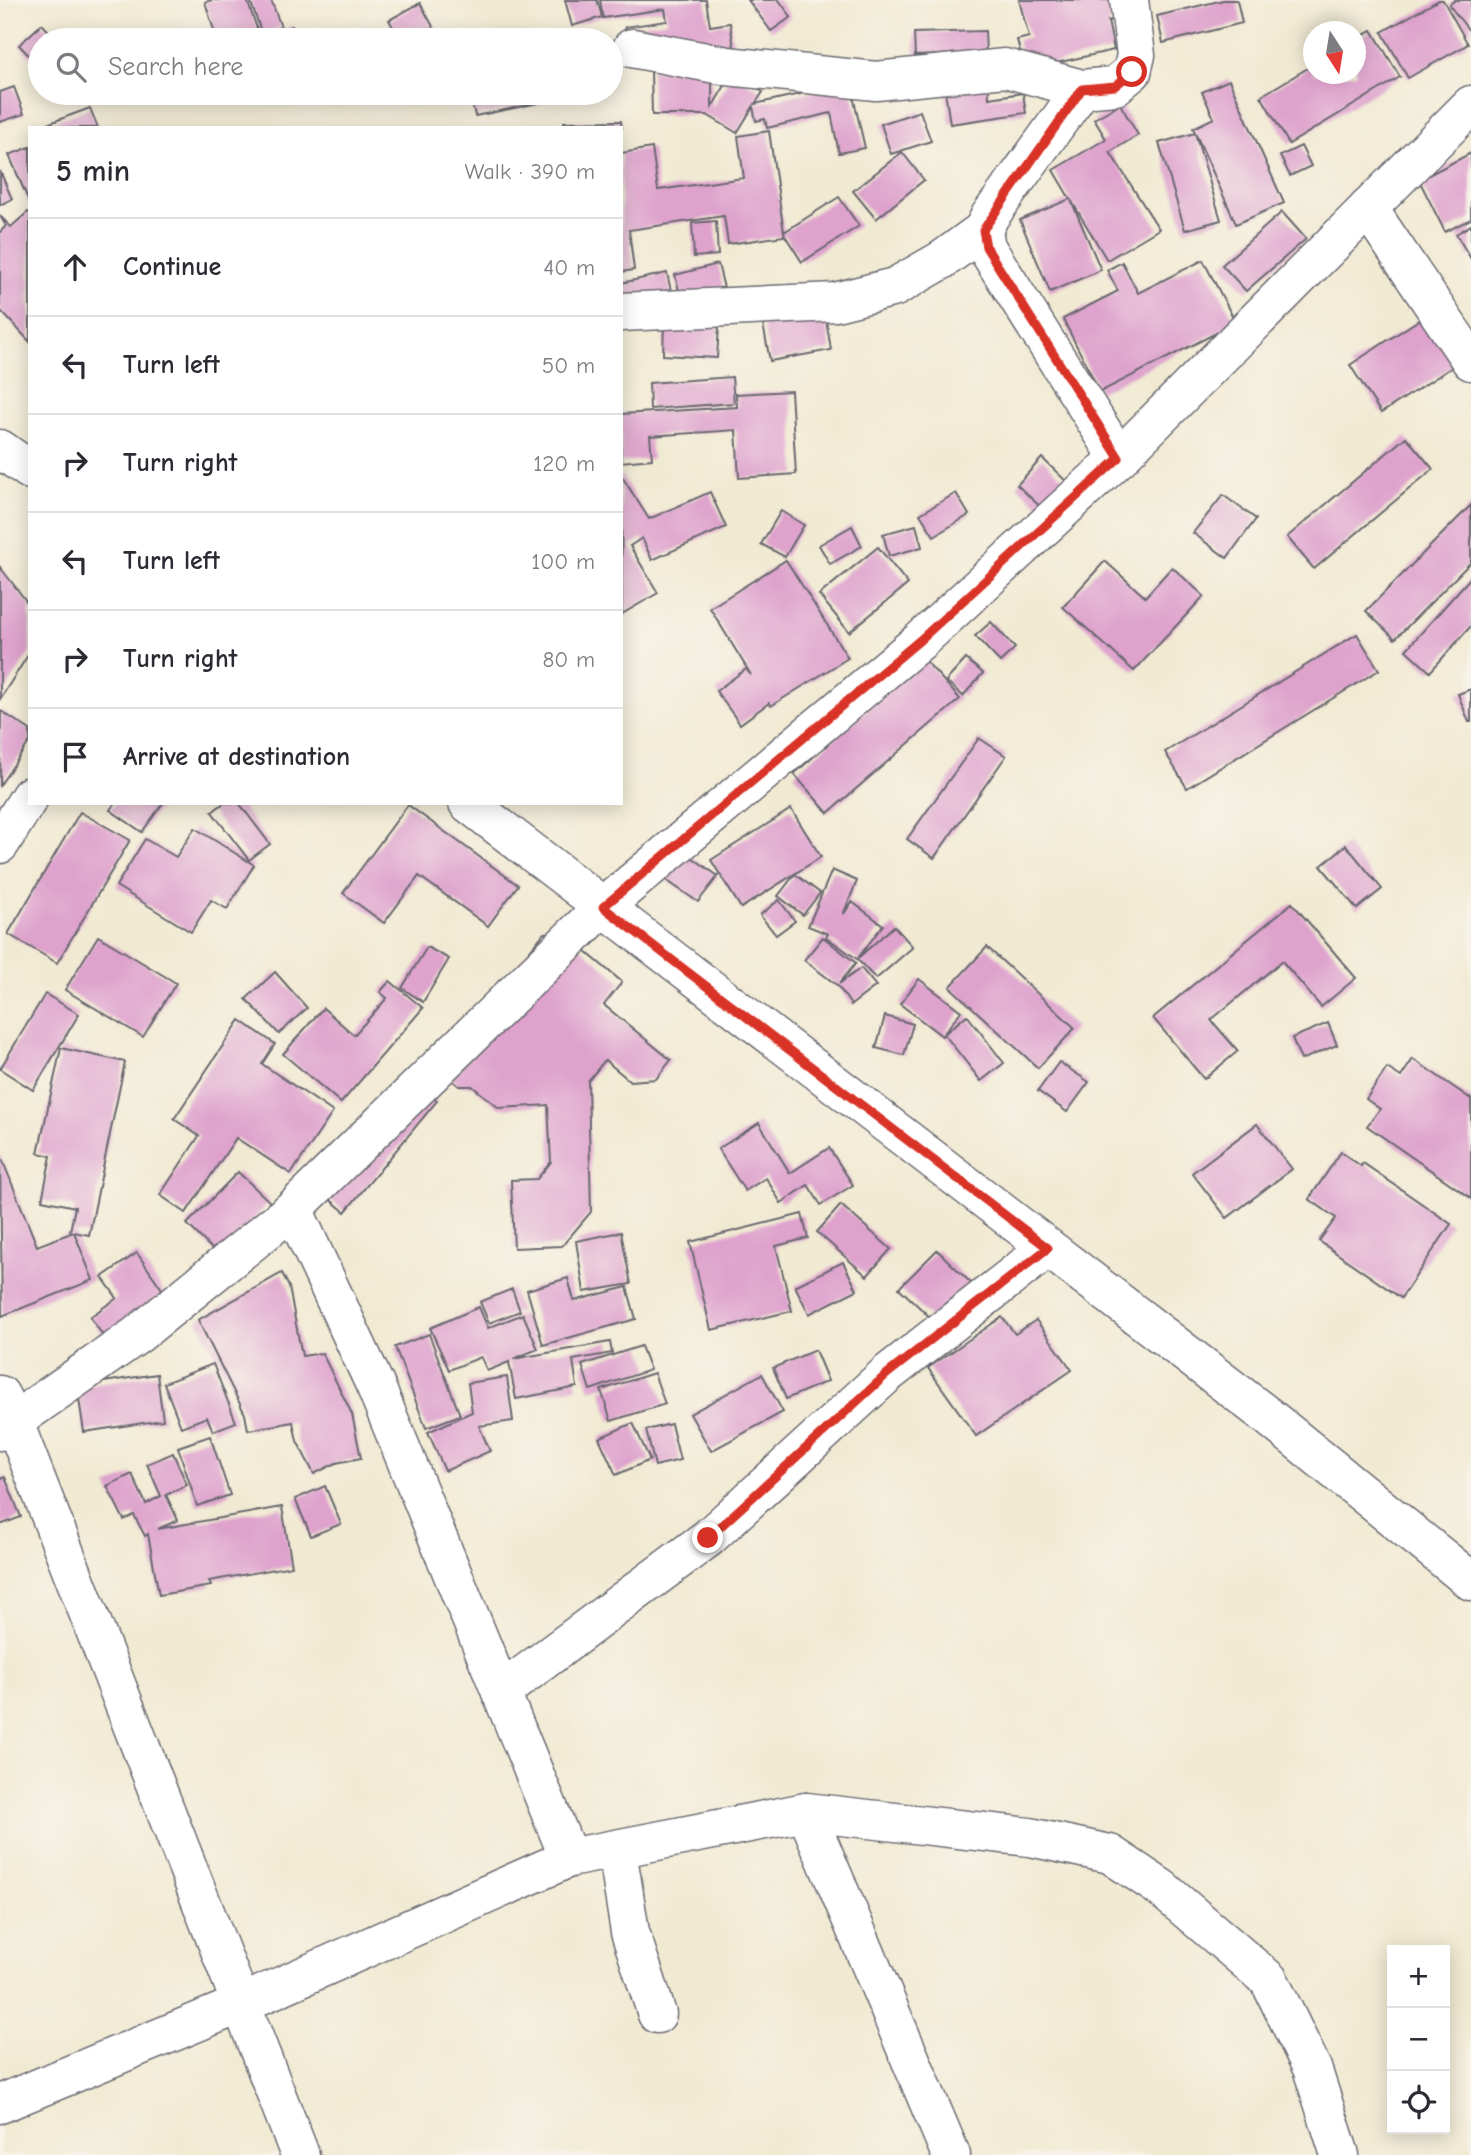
<!DOCTYPE html>
<html lang="en">
<head>
<meta charset="utf-8">
<style>
  body { margin:0; font-family:"Comic Neue",sans-serif; background:#f2f2f3; color:#2b2b33 }
  .controls { position:absolute; right:21px; bottom:21px; display:grid; overflow:hidden; border-radius:0px; box-shadow:0 4px 18px #0003 }
  .controls button { width:63px; height:63px; display:grid; place-items:center; padding:0; border:0; border-bottom:2px solid #e1e1e2; background:#fff; color:#2b2b33; font:35px sans-serif }
  .compass { position:absolute; left:1303px; top:21px; width:63px; height:63px; border-radius:50%; background:#fff; box-shadow:0 4px 18px #0003; rotate:168deg }
  .stop { position:absolute; width:21px; height:21px; margin:-16px; border:5px solid #d93025; border-radius:50%; background:#fff }
  .stop.end { background:#d93025; border-color:#fff; box-shadow:0 2px 7px #0008 }
  .list { margin:0; padding:0; list-style:none }
  h2 { display:flex; justify-content:space-between; align-items:center; height:91px; margin:0; padding:0 28px; font-size:30px }
  h2 small { font-size:23px; font-weight:400; color:#7c7c81 }
  .list li { display:grid; grid-template-columns:46px 1fr auto; gap:21px; align-items:center; box-sizing:border-box; height:98px; padding:0 28px; border-top:2px solid #e1e1e2 }
  .list b { display:block; font-size:26px; white-space:nowrap }
  .list em { font-size:23px; font-style:normal; color:#7c7c81 }
  .icon { flex:none; width:38px; height:38px; fill:none; stroke:currentColor; stroke-width:2; stroke-linecap:round; stroke-linejoin:round }
  .map { position:relative; flex:none; width:1471px; height:2155px; overflow:hidden }
  .search { position:absolute; background:#fff; box-shadow:0 4px 18px #0003; left:28px; top:28px; width:595px; height:77px; display:flex; align-items:center; gap:18px; box-sizing:border-box; padding:0 24px; border-radius:38px; color:#7c7c81; font-size:26px }
  .panel { position:absolute; background:#fff; box-shadow:0 4px 18px #0003; left:28px; top:126px; width:595px; height:679px; border-radius:0px }
  .map>svg:first-child { display:block }
</style>
</head>
<body>
<div class="map">
<svg width="1471" height="2155" viewBox="0 0 1471 2155">
  <rect width="100%" height="100%" fill="#f7f3e8"/>
  <filter id="ink" filterUnits="userSpaceOnUse"><feTurbulence type="fractalNoise" baseFrequency=".0143" numOctaves="2"/><feDisplacementMap in="SourceGraphic" scale="14" xChannelSelector="R" yChannelSelector="G"/><feConvolveMatrix kernelMatrix="1 2 1 2 8 2 1 2 1" color-interpolation-filters="sRGB"/></filter>
  <filter id="wash" filterUnits="userSpaceOnUse"><feTurbulence type="fractalNoise" baseFrequency=".00686" numOctaves="4" result="noise"/><feDisplacementMap in="SourceGraphic" scale="28" xChannelSelector="R" yChannelSelector="G"/><feGaussianBlur stdDeviation="1.57" result="paint"/><feColorMatrix in="noise" values="0 0 0 0 0 0 0 0 0 0 0 0 0 0 0 0 0 1.4 0 .05"/><feComposite in="paint" operator="in"/></filter>
  <g filter="url(#wash)">
    <rect width="100%" height="100%" fill="#f1ead3"/>
    <g id="blocks">
      <g fill="#dea2cd">
        <polygon points="212,0 247,0 261,40 217,40 205,2"/>
        <polygon points="250,0 271,0 281,27 262,34"/>
        <polygon points="565,0 597,0 602,17 572,26"/>
        <polygon points="600,0 706,0 710,26 730,23 734,47 631,62 625,27 667,21 665,9 603,18"/>
        <polygon points="748,0 779,0 791,17 771,31"/>
        <polygon points="1019,0 1122,0 1126,16 1108,21 1114,50 1025,70 1017,40 1029,37"/>
        <polygon points="1223,0 1237,0 1242,23 1163,43 1157,16"/>
        <polygon points="1439,0 1443,0 1468,44 1408,78 1382,32"/>
        <polygon points="1455,0 1471,0 1471,33 1449,5"/>
        <polygon points="420,3 440,39 400,40 389,20"/>
        <polygon points="42,24 57,40 40,40 40,67 19,45"/>
        <polygon points="292,26 297,40 262,40 261,37"/>
        <polygon points="1372,30 1400,77 1289,144 1261,96 1313,65 1313,74 1356,74 1356,40"/>
        <polygon points="985,31 986,53 915,56 914,33"/>
        <polygon points="651,70 712,70 712,107 732,74 763,92 755,104 850,83 865,148 839,153 831,113 767,128 765,119 756,121 753,107 737,133 707,115 652,115"/>
        <polygon points="1229,80 1284,203 1236,224 1193,128 1214,118 1202,92"/>
        <polygon points="988,84 989,98 1023,93 1026,113 950,124 945,91"/>
        <polygon points="14,87 24,114 0,122 0,92"/>
        <polygon points="470,93 557,93 558,99 475,116"/>
        <polygon points="1120,104 1138,135 1110,152 1159,229 1107,260 1071,200 1101,270 1050,292 1020,220 1070,199 1053,170 1106,139 1094,119"/>
        <polygon points="90,108 98,128 39,128 39,127"/>
        <polygon points="920,111 931,141 891,154 881,124"/>
        <polygon points="621,121 622,128 564,128 564,122"/>
        <polygon points="769,131 784,232 839,197 859,226 802,262 784,234 784,236 728,244 724,216 629,230 634,270 621,272 621,153 652,148 658,190 744,178 738,136"/>
        <polygon points="1195,133 1221,220 1185,230 1159,143"/>
        <polygon points="1301,146 1311,166 1290,176 1280,156"/>
        <polygon points="30,147 30,204 9,155"/>
        <polygon points="902,152 924,180 876,219 853,191"/>
        <polygon points="1471,153 1471,219 1445,232 1419,180"/>
        <polygon points="0,171 12,199 0,205"/>
        <polygon points="28,212 30,213 30,342 0,310 0,232 6,226 0,216 11,227"/>
        <polygon points="1282,212 1306,239 1246,291 1222,265"/>
        <polygon points="716,221 718,255 694,257 692,223"/>
        <polygon points="1471,225 1471,259 1456,234"/>
        <polygon points="1203,260 1236,323 1100,392 1063,319 1118,291 1107,270 1122,262 1138,293"/>
        <polygon points="718,264 725,292 682,303 675,275"/>
        <polygon points="667,273 673,300 621,311 621,283"/>
        <polygon points="825,313 831,350 770,361 763,324"/>
        <polygon points="1428,314 1460,362 1381,413 1350,365"/>
        <polygon points="664,323 719,326 717,358 663,355"/>
        <polygon points="732,377 734,403 650,409 649,383"/>
        <polygon points="791,391 796,474 739,478 736,430 650,436 652,459 621,462 621,414 737,407 736,394"/>
        <polygon points="1406,437 1433,469 1314,569 1287,537"/>
        <polygon points="1042,458 1070,485 1045,511 1017,485"/>
        <polygon points="621,475 649,519 710,492 726,527 652,560 642,538 630,546 658,593 622,614"/>
        <polygon points="956,493 969,515 934,536 920,514"/>
        <polygon points="1223,495 1256,519 1227,558 1193,533"/>
        <polygon points="1471,505 1471,562 1395,639 1366,611"/>
        <polygon points="781,511 804,525 785,557 761,544"/>
        <polygon points="916,525 922,547 889,556 883,534"/>
        <polygon points="852,526 862,546 830,564 819,545"/>
        <polygon points="878,547 908,584 849,632 819,595"/>
        <polygon points="786,560 848,658 771,706 769,703 740,724 716,691 746,669 751,675 710,608"/>
        <polygon points="1105,561 1145,597 1172,567 1204,596 1134,671 1063,607"/>
        <polygon points="0,567 30,606 30,652 0,699"/>
        <polygon points="1471,577 1471,626 1430,672 1406,650"/>
        <polygon points="991,622 1015,648 1000,662 975,636"/>
        <polygon points="1357,634 1379,670 1187,788 1165,752"/>
        <polygon points="924,659 960,699 828,813 794,774"/>
        <polygon points="966,659 983,673 963,696 946,681"/>
        <polygon points="1471,689 1471,722 1469,722 1458,694"/>
        <polygon points="1,711 30,730 30,741 0,785"/>
        <polygon points="979,738 1006,756 934,858 907,839"/>
        <polygon points="115,803 163,803 142,832 110,810"/>
        <polygon points="224,803 239,803 270,844 249,860 212,812"/>
        <polygon points="408,805 518,885 488,926 419,876 384,923 343,893"/>
        <polygon points="791,809 821,857 741,908 711,860"/>
        <polygon points="80,812 130,840 57,963 8,934"/>
        <polygon points="195,828 254,865 227,909 211,900 191,932 116,886 145,839 176,857"/>
        <polygon points="1346,845 1382,889 1357,909 1321,866"/>
        <polygon points="686,853 718,876 698,902 666,880"/>
        <polygon points="832,870 857,881 843,915 852,902 883,925 858,958 894,926 913,947 876,979 857,959 826,937 828,934 808,926"/>
        <polygon points="795,874 820,893 803,915 778,896"/>
        <polygon points="779,900 795,921 776,935 760,915"/>
        <polygon points="1292,903 1356,978 1321,1007 1282,961 1211,1020 1238,1051 1204,1079 1153,1018"/>
        <polygon points="562,932 622,982 604,1005 671,1060 656,1079 630,1081 605,1060 588,1081 591,1212 562,1246 514,1248 511,1180 537,1179 551,1162 548,1105 499,1108 472,1086 459,1086 439,1069 500,979 533,977 518,965 544,933"/>
        <polygon points="98,936 176,983 143,1037 65,990"/>
        <polygon points="823,937 856,963 839,984 861,968 876,986 851,1005 838,986 804,960"/>
        <polygon points="427,947 449,959 423,1002 402,988"/>
        <polygon points="987,947 1075,1028 1038,1068 950,987"/>
        <polygon points="275,972 307,1008 279,1034 246,999"/>
        <polygon points="919,979 961,1011 942,1036 900,1004"/>
        <polygon points="390,981 423,1008 341,1103 283,1054 323,1008 354,1035 387,998 380,992"/>
        <polygon points="45,994 79,1014 33,1090 0,1069"/>
        <polygon points="967,1015 1004,1063 981,1081 944,1034"/>
        <polygon points="885,1016 913,1024 904,1055 876,1048"/>
        <polygon points="240,1020 275,1044 262,1064 333,1112 291,1174 236,1138 186,1213 160,1195 199,1136 174,1119"/>
        <polygon points="1328,1023 1337,1045 1301,1060 1292,1038"/>
        <polygon points="61,1048 125,1062 89,1235 74,1232 93,1280 2,1316 0,1154 37,1246 74,1232 70,1231 75,1207 42,1200 51,1156 38,1153"/>
        <polygon points="1413,1059 1471,1099 1471,1198 1367,1126 1380,1109 1366,1099 1387,1068 1401,1077"/>
        <polygon points="1059,1062 1089,1082 1067,1112 1038,1091"/>
        <polygon points="412,1080 437,1101 345,1212 321,1192"/>
        <polygon points="759,1123 790,1173 829,1148 853,1185 821,1205 808,1185 781,1203 766,1178 745,1191 718,1149"/>
        <polygon points="1257,1124 1292,1169 1227,1218 1192,1173"/>
        <polygon points="1341,1152 1361,1166 1363,1163 1451,1224 1401,1298 1319,1241 1336,1218 1309,1199"/>
        <polygon points="238,1172 270,1202 218,1255 187,1224"/>
        <polygon points="841,1205 891,1249 867,1276 817,1232"/>
        <polygon points="802,1214 808,1238 776,1246 792,1311 711,1330 690,1242"/>
        <polygon points="621,1232 631,1284 584,1292 576,1241"/>
        <polygon points="937,1250 973,1285 936,1323 899,1288"/>
        <polygon points="137,1253 166,1295 104,1337 90,1317 117,1298 102,1277"/>
        <polygon points="843,1262 857,1290 809,1314 795,1286"/>
        <polygon points="282,1273 289,1287 302,1356 322,1353 352,1414 361,1458 336,1463 314,1474 297,1441 293,1422 248,1430 245,1414 198,1320"/>
        <polygon points="568,1278 574,1301 627,1287 636,1319 543,1345 527,1290"/>
        <polygon points="512,1289 520,1311 489,1323 480,1302"/>
        <polygon points="479,1307 488,1328 523,1314 538,1349 513,1359 610,1342 612,1353 573,1360 577,1387 516,1399 509,1362 487,1371 481,1357 449,1370 430,1328"/>
        <polygon points="1002,1317 1015,1334 1036,1320 1072,1370 976,1436 928,1368"/>
        <polygon points="429,1334 460,1415 426,1428 395,1347"/>
        <polygon points="641,1346 650,1370 590,1390 582,1365"/>
        <polygon points="815,1350 828,1381 786,1399 773,1368"/>
        <polygon points="213,1364 236,1422 213,1431 207,1417 181,1427 164,1383"/>
        <polygon points="654,1373 665,1404 611,1421 601,1390"/>
        <polygon points="157,1374 163,1420 84,1432 77,1386"/>
        <polygon points="762,1374 783,1412 711,1451 690,1414"/>
        <polygon points="507,1377 513,1421 479,1426 490,1451 445,1471 428,1432 472,1412 468,1383"/>
        <polygon points="633,1423 650,1460 616,1475 599,1438"/>
        <polygon points="671,1424 680,1460 655,1466 646,1430"/>
        <polygon points="210,1436 230,1495 197,1506 178,1447"/>
        <polygon points="173,1453 187,1485 166,1495 178,1520 158,1529 282,1507 292,1566 209,1581 211,1586 159,1595 148,1534 145,1536 134,1515 124,1520 107,1486 132,1474 146,1504 161,1496 147,1464"/>
        <polygon points="5,1477 21,1517 0,1525 0,1479"/>
        <polygon points="325,1486 341,1524 311,1536 295,1499"/>
      </g>
    </g>
  </g>
  <g filter="url(#ink)">
    <use href="#blocks" fill-opacity="0" stroke="#6a6870" stroke-width="2"/>
    <g fill="none" stroke-linecap="round" stroke-linejoin="round">
      <g stroke="#6a6870" stroke-width="41">
        <g id="street">
          <polyline points="632,48 727,66 876,81 1005,68 1082,89 1115,86 1132,72 1136,55 1129,0"/>
          <polyline points="1082,89 990,216 983,230 986,247 1119,458"/>
          <polyline points="1368,208 1471,361"/>
          <polyline points="621,312 835,302 895,287 942,260 983,230"/>
          <polyline points="0,844 30,796"/>
          <polyline points="293,1209 376,1387 569,1858"/>
          <polyline points="0,1395 13,1420 300,2155"/>
          <polyline points="0,1431 137,1335 293,1209 603,907 920,641 1119,458 1471,105"/>
          <polyline points="501,1692 708,1538 887,1374 1048,1248"/>
          <polyline points="806,1812 951,2155"/>
          <polyline points="617,1850 630,1932 657,2014"/>
          <polyline points="0,2104 243,2003 569,1858 806,1812 1030,1837 1110,1854 1161,1888 1269,1980 1312,2068 1340,2155"/>
        </g>
      </g>
      <g stroke="#6a6870" stroke-width="41">
        <g id="secondary">
          <polyline points="0,449 30,470"/>
          <polyline points="468,803 1265,1414 1471,1581"/>
        </g>
      </g>
      <use href="#street" stroke="#fff" stroke-width="38"/>
      <use href="#secondary" stroke="#fff" stroke-width="38"/>
    </g>
  </g>
  <g fill="none" stroke-linecap="round" stroke-linejoin="round" filter="url(#ink)">
    <polyline stroke="#d93025" stroke-width="9" points="708,1538 887,1374 1048,1248 603,907 920,640 1119,458 986,247 983,230 1082,89 1115,86 1132,72"/>
  </g>
</svg>
<div class="controls">
<button>+</button>
<button>−</button>
<button><svg class="icon" aria-label="locate" viewBox="0 0 24 24"><circle cx="12" cy="12" r="6"/><path d="M12 2v4M12 18v4M2 12h4M18 12h4"/></svg></button>
</div>
<svg class="compass" viewBox="-18 -18 36 36"><path d="M0-13l5 13h-10z" fill="#e53935"/><path d="M0 13l5-13h-10z" fill="#7c7c81"/></svg>
<div class="stop" style="left:1132px;top:72px"></div>
<div class="stop end" style="left:708px;top:1538px"></div>
<div class="search"><svg class="icon" aria-label="search" viewBox="0 0 24 24"><circle cx="10" cy="10" r="6"/><path d="M15 15l6 6"/></svg>Search here</div>
<section class="panel">
<h2>5 min<small>Walk · 390 m</small></h2>
<ul class="list">
<li><svg class="icon" aria-label="ahead" viewBox="0 0 24 24"><path d="M12 20V5M6 11l6-6 6 6"/></svg><div><b>Continue</b></div><em>40 m</em></li>
<li><svg class="icon" aria-label="left" viewBox="0 0 24 24"><path d="M17 20v-9H6M10 6l-5 5 5 5"/></svg><div><b>Turn left</b></div><em>50 m</em></li>
<li><svg class="icon" aria-label="right" viewBox="0 0 24 24"><path d="M7 20v-9h11M14 6l5 5-5 5"/></svg><div><b>Turn right</b></div><em>120 m</em></li>
<li><svg class="icon" aria-label="left" viewBox="0 0 24 24"><path d="M17 20v-9H6M10 6l-5 5 5 5"/></svg><div><b>Turn left</b></div><em>100 m</em></li>
<li><svg class="icon" aria-label="right" viewBox="0 0 24 24"><path d="M7 20v-9h11M14 6l5 5-5 5"/></svg><div><b>Turn right</b></div><em>80 m</em></li>
<li><svg class="icon" aria-label="arrive" viewBox="0 0 24 24"><path d="M6 21V4h12l-3 4 3 4H6"/></svg><div><b>Arrive at destination</b></div></li>
</ul>
</section>
</div>
</body>
</html>
